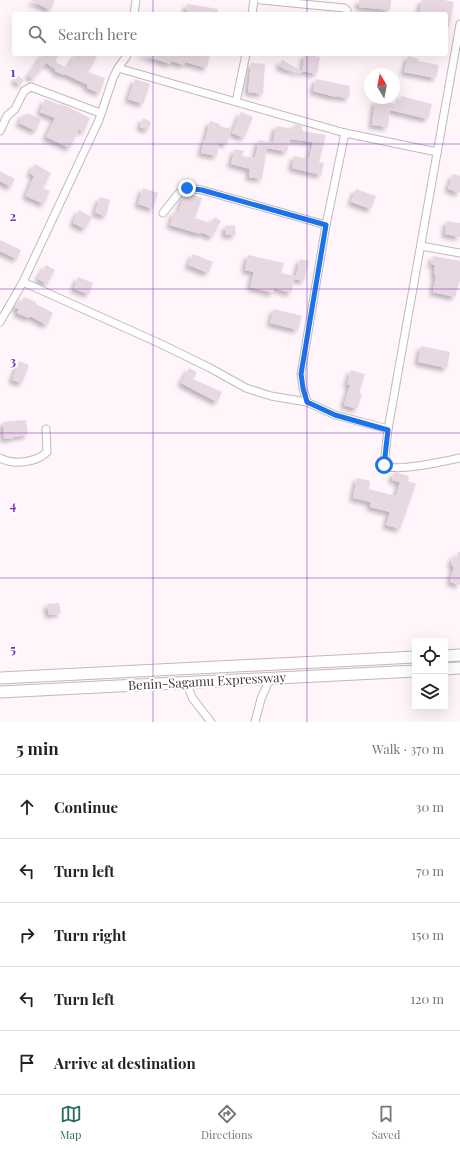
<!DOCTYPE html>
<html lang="en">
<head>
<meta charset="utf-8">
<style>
  body { margin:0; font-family:"Playfair Display",serif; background:#f6f6f6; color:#222 }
  .controls { position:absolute; right:12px; bottom:12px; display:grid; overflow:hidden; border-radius:4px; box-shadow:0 4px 16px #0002 }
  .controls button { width:36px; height:36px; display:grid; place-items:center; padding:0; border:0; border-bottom:1px solid #e0e0e0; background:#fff; color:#222; font:20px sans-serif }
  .compass { position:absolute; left:364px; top:68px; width:36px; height:36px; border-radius:50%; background:#fff; box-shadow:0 4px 16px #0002; rotate:350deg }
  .stop { position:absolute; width:12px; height:12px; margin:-9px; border:3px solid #1a73e8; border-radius:50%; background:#fff }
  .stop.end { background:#1a73e8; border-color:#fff; box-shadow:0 1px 4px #0008 }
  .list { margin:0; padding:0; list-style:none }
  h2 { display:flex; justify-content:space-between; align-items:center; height:52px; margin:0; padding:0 16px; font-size:17px }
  h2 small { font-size:13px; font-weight:400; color:#767676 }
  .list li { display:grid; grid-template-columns:26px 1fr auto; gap:12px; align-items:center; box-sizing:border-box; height:64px; padding:0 16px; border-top:1px solid #e0e0e0 }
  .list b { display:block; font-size:15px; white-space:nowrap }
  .list em { font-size:13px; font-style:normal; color:#767676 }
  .icon { flex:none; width:22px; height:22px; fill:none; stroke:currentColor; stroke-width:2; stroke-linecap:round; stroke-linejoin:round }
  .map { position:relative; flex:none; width:460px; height:722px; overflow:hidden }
  .search { position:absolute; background:#fff; box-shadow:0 4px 16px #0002; left:12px; right:12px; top:12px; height:44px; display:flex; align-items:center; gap:10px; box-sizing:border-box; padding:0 14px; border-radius:4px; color:#767676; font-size:15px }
  .sheet { height:372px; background:#fff }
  nav { display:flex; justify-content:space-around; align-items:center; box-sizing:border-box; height:56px; border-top:1px solid #e0e0e0; background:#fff; font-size:11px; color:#767676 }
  nav a { display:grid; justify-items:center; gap:2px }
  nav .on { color:#296b5c }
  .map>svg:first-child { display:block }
</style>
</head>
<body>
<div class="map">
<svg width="460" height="722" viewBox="0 0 460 722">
  <defs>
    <filter id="shadow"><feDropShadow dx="-3.5" dy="3.5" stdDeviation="2" flood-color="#0004"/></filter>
  </defs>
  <rect width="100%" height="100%" fill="#fff5fb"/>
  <g fill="#e8d8e1" filter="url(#shadow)">
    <polygon points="30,0 55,0 50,10"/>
    <polygon points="359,0 391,0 390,10 359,7"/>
    <polygon points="422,0 444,0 454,2 449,27 446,26 446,14 419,13"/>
    <polygon points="187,4 218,9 217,14 186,14"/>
    <polygon points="43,54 59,54 55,62 68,68 76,54 98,54 88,72 105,78 100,93 87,88 88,85 65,74 64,75 55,71 56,69 46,63 33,79 28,76 38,63"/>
    <polygon points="140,54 210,54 207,68 185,62 184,65 171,61 170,64"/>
    <polygon points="305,54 320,57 317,74 302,71 302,73 285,69 279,66 282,60 302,71"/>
    <polygon points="408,56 419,59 418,61 439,65 436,78 404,72"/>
    <polygon points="251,63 265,64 263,94 248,92"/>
    <polygon points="18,76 24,80 20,85 14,80"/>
    <polygon points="135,79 150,84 143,104 128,99"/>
    <polygon points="316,79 350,86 349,98 332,96 313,91"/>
    <polygon points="401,96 432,104 428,119 390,110 388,127 372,125 375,101 399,104"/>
    <polygon points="45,99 61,105 62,104 90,118 84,132 79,129 70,148 46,137 55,118 40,112"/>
    <polygon points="241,112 253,117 244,138 232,133"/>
    <polygon points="27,113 41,119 36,131 19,123 24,114 26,115"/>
    <polygon points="143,118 151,122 148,130 140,127"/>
    <polygon points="210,121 220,124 220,126 231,129 227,144 219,143 217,156 201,153 204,140 205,141"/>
    <polygon points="295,124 302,126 302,131 326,135 319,162 324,163 321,175 292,168 294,156 309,159 313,142 290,139 287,152 267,148 262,179 249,177 250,169 231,164 235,149 244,151 242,156 255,158 259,140 273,143 276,126 294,129"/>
    <polygon points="35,164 51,173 43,188 50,191 44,204 26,196 34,176 30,173"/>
    <polygon points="0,171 15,179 11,187 0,181"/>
    <polygon points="453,174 460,176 460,193 448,189"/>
    <polygon points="143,188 158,193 153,209 138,204"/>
    <polygon points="356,189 376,196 371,209 351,202"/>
    <polygon points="188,193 202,198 195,218 211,223 215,217 221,221 212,237 201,232 200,234 170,225 174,212 178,213 184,196"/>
    <polygon points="100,197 110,200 106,216 95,213"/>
    <polygon points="79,210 92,217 85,229 73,223"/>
    <polygon points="447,221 460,223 460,237 445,234"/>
    <polygon points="235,225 236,235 226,235 225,226"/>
    <polygon points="0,240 21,250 17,259 0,251"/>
    <polygon points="193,254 213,262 208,273 188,265"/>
    <polygon points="248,255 284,263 281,273 295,276 291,293 274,288 273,293 250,287 254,272 245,270"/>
    <polygon points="433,256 460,261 460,279 455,297 433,292 436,275 434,275 435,265 431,264"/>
    <polygon points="300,259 309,261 304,281 295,279"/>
    <polygon points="46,265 55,270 47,284 38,279"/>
    <polygon points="78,277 93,283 89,294 74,289"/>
    <polygon points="24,297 36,302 36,304 53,313 47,325 30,316 29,318 17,313 19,309 15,308 18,301 21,302"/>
    <polygon points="274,309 302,316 298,330 270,323"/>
    <polygon points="421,346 450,352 447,368 418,362"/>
    <polygon points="19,361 29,365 22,383 12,380"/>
    <polygon points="189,368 197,372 193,379 222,392 217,402 181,383"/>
    <polygon points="351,370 365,374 359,393 362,394 357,409 344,405 350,385 347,385"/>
    <polygon points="26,420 28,435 14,437 14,438 4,439 3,422"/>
    <polygon points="394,472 409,476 408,481 416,484 400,529 386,525 390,512 370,507 371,502 353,498 357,478 370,481 369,489 396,496 400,482 392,480"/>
    <polygon points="458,552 460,552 460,585 450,582 454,566 451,565 453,556 457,557"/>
    <polygon points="59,603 61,613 49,615 47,604"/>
  </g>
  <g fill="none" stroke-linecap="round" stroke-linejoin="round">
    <g stroke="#c5b6bf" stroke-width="9">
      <g id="minor">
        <polyline points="261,0 344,8 347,10 347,14"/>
        <polyline points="134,14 136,0"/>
        <polyline points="252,14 254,0"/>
        <path d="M460,24L388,429L384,465C395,473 445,461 460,458"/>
        <polyline points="118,68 126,57 127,54"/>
        <polyline points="236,102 345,133 437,152"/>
        <polyline points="0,131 7,116 15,109 24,91 31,87 100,113"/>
        <polyline points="163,213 178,194 187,188 202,190 326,225"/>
        <polyline points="421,246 460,253"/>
        <polyline points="23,282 161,344 210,368 246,388 271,396 307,402 335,415 388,429"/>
        <polyline points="0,322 23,282 99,120 113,78 118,68 236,102 246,54"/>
        <polyline points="307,402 303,388 301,374 326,225 345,133"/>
        <path d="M0,458C13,465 36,463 47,452L46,429"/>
        <polyline points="186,683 193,699 211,722"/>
        <polyline points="255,722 261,699 270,678"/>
      </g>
    </g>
    <g stroke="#c5b6bf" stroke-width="13">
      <g id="highway">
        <polyline points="445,656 460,655"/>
        <polyline points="445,669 460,668"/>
        <polyline points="0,678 415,657"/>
        <polyline points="0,692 415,671"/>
      </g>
    </g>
    <use href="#minor" stroke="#fff" stroke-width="7"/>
    <use href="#highway" stroke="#fff" stroke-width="11"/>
  </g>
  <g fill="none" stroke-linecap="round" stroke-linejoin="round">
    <polyline stroke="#1a73e8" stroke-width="5" points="187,188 202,190 326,225 301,374 303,388 307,402 335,415 388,430 384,465"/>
  </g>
  <path fill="none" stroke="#7b2cbf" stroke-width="1" stroke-opacity="0.55" d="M153,0V14M307,0V14M153,54V722M307,54V722M0,144H460M0,289H460M0,433H460M0,578H460"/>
  <g text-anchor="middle" stroke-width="4" stroke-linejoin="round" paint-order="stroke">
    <g font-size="13" fill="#3f383c" stroke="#fff">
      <text transform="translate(207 681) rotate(-3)" y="5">Benin-Sagamu Expressway</text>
    </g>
  </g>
  <g font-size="13" text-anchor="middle" font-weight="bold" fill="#7b2cbf" stroke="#fff" stroke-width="4" stroke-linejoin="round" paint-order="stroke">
    <text x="13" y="77">1</text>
    <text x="13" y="221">2</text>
    <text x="13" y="366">3</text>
    <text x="13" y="510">4</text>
    <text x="13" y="654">5</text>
  </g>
</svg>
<div class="controls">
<button><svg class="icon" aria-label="locate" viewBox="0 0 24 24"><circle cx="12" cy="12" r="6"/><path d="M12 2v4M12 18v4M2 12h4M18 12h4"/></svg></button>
<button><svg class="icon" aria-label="layers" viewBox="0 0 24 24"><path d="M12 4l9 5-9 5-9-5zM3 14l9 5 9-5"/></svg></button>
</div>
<svg class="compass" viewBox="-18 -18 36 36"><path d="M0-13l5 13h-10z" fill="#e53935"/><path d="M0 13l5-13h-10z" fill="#767676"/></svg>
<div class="stop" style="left:384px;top:465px"></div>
<div class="stop end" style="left:187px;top:188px"></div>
<div class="search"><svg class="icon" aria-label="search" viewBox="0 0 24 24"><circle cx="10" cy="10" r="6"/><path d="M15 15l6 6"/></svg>Search here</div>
</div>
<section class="sheet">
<h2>5 min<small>Walk · 370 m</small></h2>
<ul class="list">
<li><svg class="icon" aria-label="ahead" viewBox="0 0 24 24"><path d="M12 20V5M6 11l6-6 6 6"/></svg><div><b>Continue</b></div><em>30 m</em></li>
<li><svg class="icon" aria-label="left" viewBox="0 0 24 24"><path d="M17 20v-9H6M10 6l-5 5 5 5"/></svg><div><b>Turn left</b></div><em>70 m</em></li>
<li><svg class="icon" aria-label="right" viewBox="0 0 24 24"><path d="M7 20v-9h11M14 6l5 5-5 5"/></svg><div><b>Turn right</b></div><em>150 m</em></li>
<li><svg class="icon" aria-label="left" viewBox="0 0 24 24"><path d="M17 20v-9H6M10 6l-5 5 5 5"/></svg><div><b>Turn left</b></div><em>120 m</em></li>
<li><svg class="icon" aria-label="arrive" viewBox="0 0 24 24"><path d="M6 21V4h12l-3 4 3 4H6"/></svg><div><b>Arrive at destination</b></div></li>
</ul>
</section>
<nav>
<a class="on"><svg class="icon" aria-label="map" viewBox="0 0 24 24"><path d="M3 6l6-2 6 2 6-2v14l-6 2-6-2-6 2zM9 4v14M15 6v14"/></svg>Map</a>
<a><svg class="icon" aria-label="directions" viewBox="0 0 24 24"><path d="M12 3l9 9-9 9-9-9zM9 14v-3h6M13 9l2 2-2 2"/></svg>Directions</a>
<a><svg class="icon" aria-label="saved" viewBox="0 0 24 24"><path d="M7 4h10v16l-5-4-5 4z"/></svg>Saved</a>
</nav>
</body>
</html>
